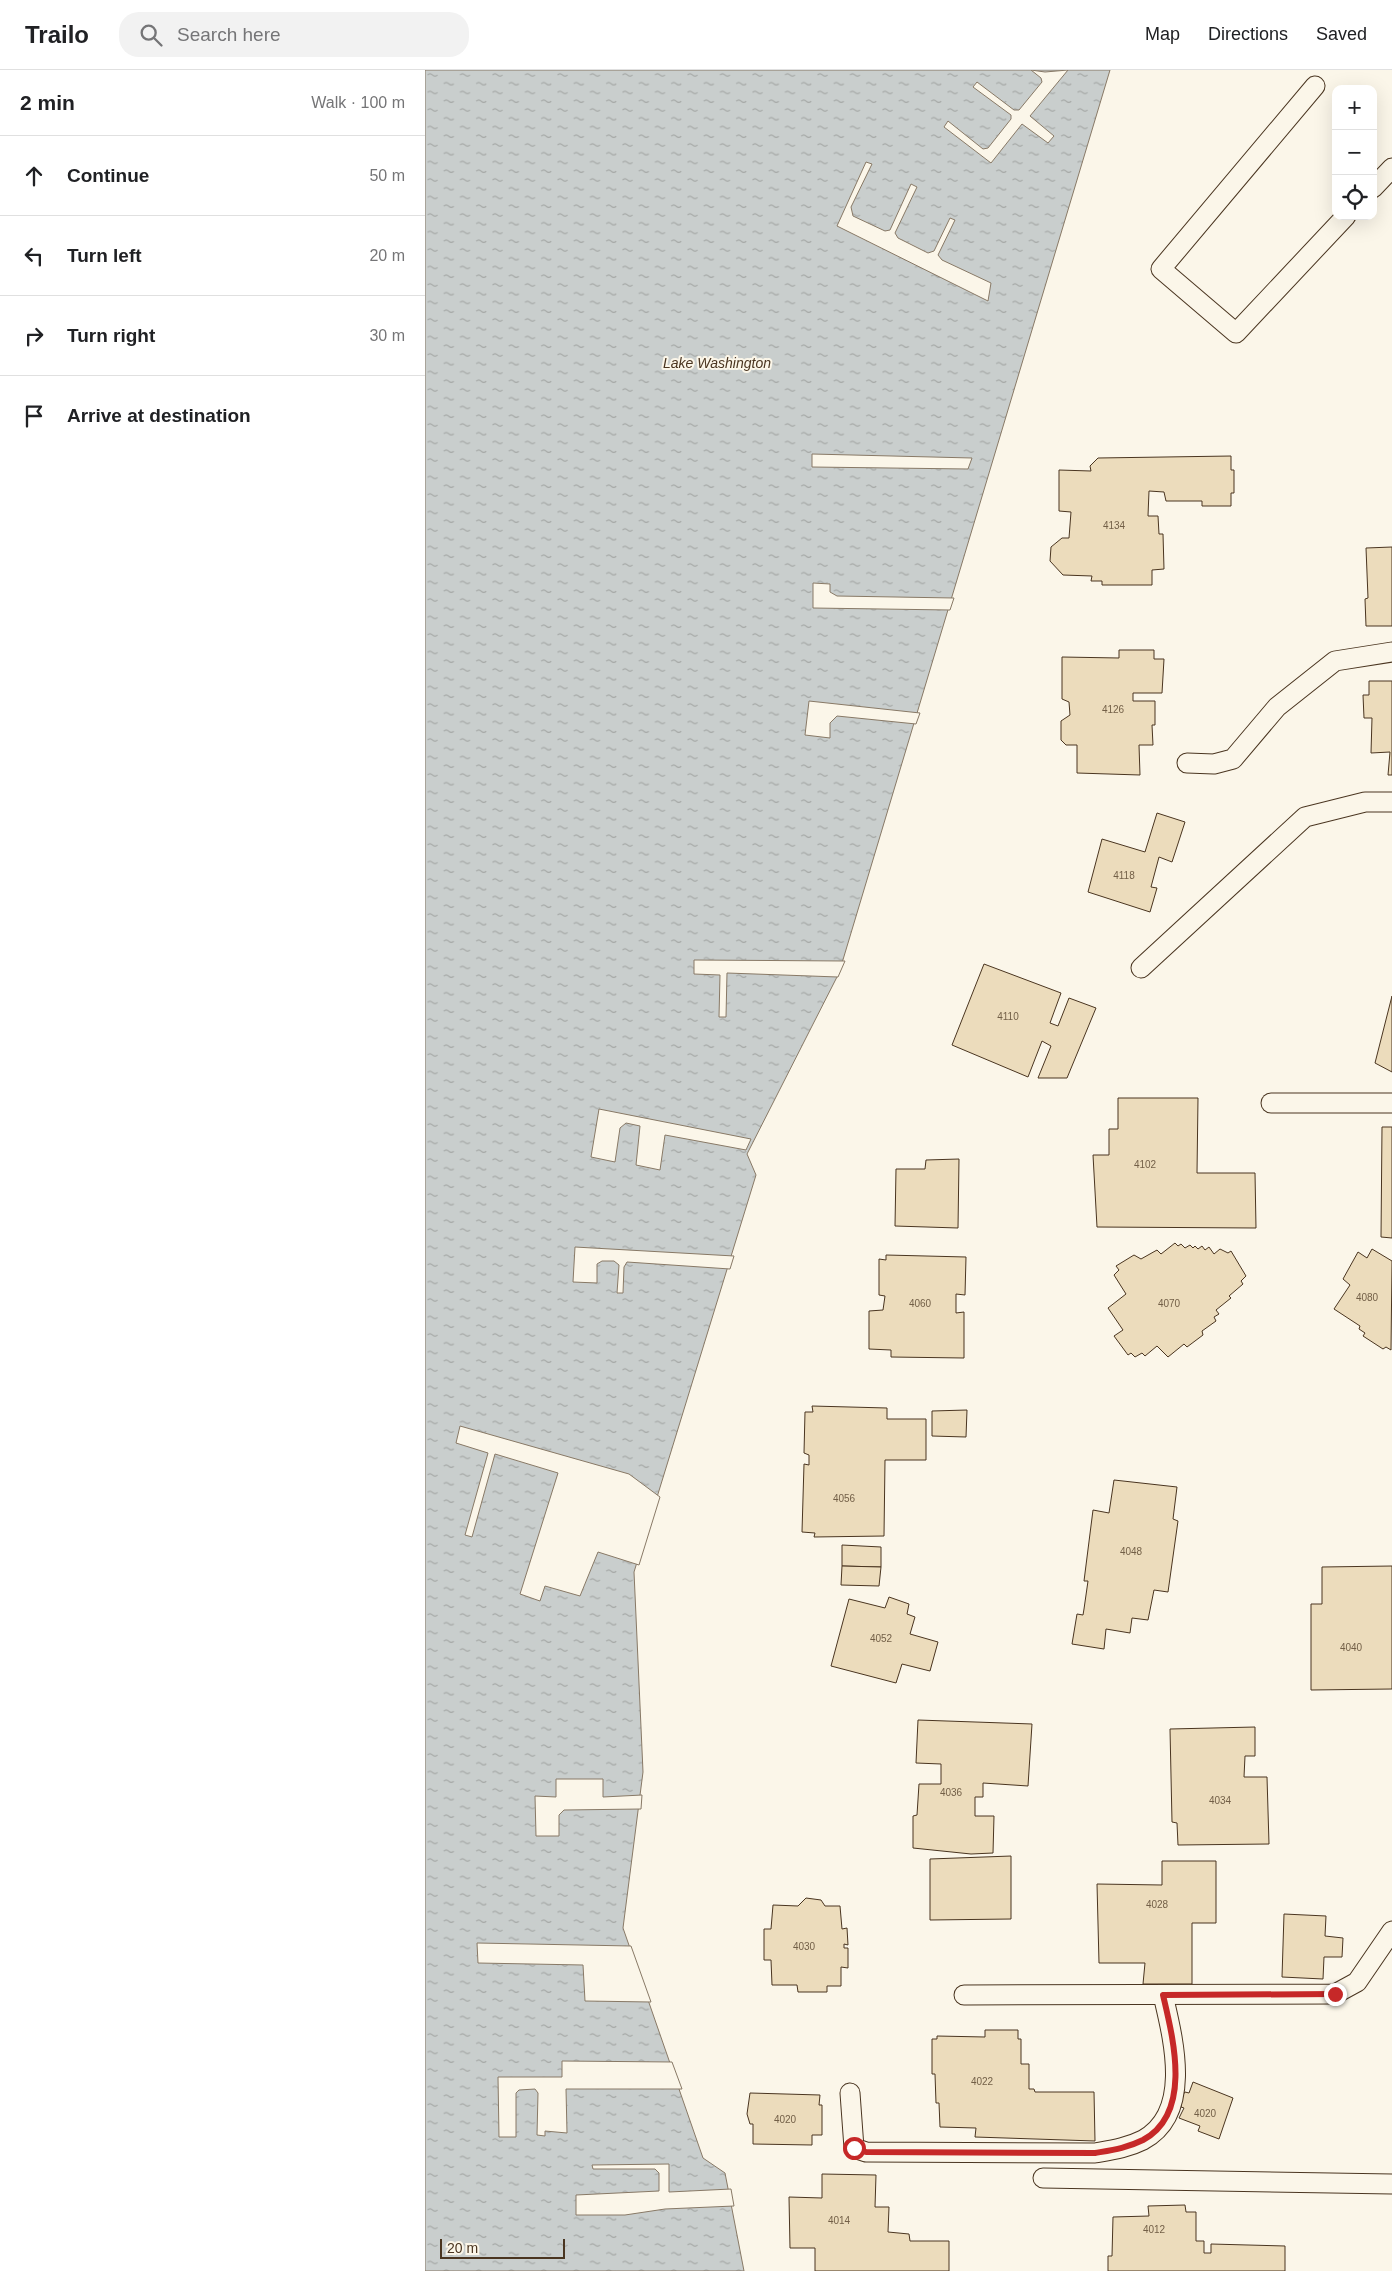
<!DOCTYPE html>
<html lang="en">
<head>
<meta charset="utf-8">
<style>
  body { margin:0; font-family:Arial,sans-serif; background:#f2f2f2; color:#202124 }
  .controls { position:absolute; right:15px; top:15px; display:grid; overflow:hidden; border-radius:10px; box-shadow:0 5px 20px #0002 }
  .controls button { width:45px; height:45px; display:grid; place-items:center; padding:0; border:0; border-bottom:1px solid #e0e0e0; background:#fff; color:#202124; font:25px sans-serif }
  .scale { position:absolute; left:15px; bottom:12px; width:125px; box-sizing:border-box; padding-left:5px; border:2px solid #4a3520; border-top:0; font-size:14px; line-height:18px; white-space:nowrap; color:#4a3520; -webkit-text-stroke:4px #fbf6e9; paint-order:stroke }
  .stop { position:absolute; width:15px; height:15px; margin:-11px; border:4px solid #c62828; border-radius:50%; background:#fff }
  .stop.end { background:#c62828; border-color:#fff; box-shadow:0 1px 5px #0008 }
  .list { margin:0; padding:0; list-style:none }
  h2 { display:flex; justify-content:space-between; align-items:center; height:65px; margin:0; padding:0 20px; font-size:21px }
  h2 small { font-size:16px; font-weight:400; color:#757577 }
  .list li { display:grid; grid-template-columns:32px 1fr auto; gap:15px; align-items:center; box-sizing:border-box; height:80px; padding:0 20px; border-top:1px solid #e0e0e0 }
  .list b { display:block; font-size:19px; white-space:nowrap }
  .list em { font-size:16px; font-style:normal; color:#757577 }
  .icon { flex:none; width:28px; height:28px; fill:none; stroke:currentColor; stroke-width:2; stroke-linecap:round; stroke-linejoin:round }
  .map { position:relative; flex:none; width:967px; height:2201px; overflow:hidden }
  header { display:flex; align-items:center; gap:30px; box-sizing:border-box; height:70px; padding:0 25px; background:#fff; border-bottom:1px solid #e0e0e0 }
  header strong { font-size:24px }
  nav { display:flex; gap:28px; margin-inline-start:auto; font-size:18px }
  .search { width:350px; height:45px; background:#f2f2f2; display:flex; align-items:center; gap:12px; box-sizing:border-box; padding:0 18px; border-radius:20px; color:#757577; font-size:19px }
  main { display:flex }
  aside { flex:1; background:#fff }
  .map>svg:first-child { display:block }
</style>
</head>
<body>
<header>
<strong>Trailo</strong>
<div class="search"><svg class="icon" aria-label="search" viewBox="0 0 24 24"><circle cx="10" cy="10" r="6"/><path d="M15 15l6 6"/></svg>Search here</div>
<nav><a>Map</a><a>Directions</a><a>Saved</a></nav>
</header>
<main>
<aside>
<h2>2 min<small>Walk · 100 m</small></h2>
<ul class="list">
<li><svg class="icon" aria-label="ahead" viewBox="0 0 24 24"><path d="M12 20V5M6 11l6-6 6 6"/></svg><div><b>Continue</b></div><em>50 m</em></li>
<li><svg class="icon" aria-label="left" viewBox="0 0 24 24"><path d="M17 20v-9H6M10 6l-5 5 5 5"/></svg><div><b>Turn left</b></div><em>20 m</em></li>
<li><svg class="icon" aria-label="right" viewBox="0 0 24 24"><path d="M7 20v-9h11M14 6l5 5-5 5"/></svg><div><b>Turn right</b></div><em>30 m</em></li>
<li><svg class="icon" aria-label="arrive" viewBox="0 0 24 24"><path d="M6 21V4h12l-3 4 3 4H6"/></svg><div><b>Arrive at destination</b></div></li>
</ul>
</aside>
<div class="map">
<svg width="967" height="2201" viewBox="0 0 967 2201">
  <defs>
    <pattern id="water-ripples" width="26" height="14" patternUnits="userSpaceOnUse" patternTransform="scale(1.25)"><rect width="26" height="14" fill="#c9cecd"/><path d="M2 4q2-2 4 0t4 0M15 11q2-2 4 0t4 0" fill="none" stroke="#a5a8a6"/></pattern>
  </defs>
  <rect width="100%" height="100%" fill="#fbf6e9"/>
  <polygon fill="url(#water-ripples)" stroke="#887966" points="0,0 685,0 414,903 322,1084 331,1105 209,1502 218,1702 198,1858 278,2088 300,2103 319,2201 0,2201"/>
  <g fill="#fbf6e9" stroke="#887966">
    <polygon points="606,0 620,2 643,0 605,46 629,66 623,73 597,54 566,93 519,57 523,51 558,79 563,78 586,49 586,45 548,17 552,12 589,40 594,40 617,12 616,8"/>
    <polygon points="441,92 447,94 426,137 428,146 460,161 465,160 486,114 492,117 470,163 473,168 503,183 509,181 525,148 530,150 513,185 517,190 566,213 563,231 412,156"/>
    <polygon points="387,384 547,388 543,399 387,397"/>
    <polygon points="388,513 405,514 405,522 412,526 529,528 525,540 388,538"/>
    <polygon points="384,631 495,643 491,654 412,646 405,653 405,668 380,665"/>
    <polygon points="269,890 420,891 413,907 302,903 301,947 294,947 295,905 269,904"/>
    <polygon points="174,1039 326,1069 321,1080 240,1065 235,1100 211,1095 215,1056 201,1053 195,1058 190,1092 166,1087"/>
    <polygon points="150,1177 309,1186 305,1199 202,1192 199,1197 198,1223 192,1223 194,1195 189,1191 177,1191 172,1194 172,1213 148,1212"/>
    <polygon points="35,1356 204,1404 235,1427 214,1495 173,1482 155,1526 120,1516 115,1531 95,1524 133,1403 70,1384 47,1467 40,1465 63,1383 31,1373"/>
    <polygon points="131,1709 178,1709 178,1727 217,1725 216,1739 139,1740 134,1745 134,1766 111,1766 110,1726 131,1727"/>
    <polygon points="52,1873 206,1876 226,1932 160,1931 158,1895 53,1893"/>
    <polygon points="137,1991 247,1992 257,2019 141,2019 142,2063 120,2061 120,2066 112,2065 113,2023 110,2019 94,2020 91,2023 91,2067 74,2067 73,2007 137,2007"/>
    <polygon points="244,2094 244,2122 306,2119 309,2136 240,2139 200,2145 151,2145 151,2125 234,2121 234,2103 230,2099 168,2099 167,2095"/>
  </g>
  <g fill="#ecdcbc" stroke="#4a3520">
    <polygon points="806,386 806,400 809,400 809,423 806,423 806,436 777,436 777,431 741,431 739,422 724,421 723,446 733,446 734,464 738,464 739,499 727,500 727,515 677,515 677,511 666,511 667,506 638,505 625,491 626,477 637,468 644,468 646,442 634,441 634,400 666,401 665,396 673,388"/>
    <polygon points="967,477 967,556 941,556 940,529 943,528 941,478"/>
    <polygon points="694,580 729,580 729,589 739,589 737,623 708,623 708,631 730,631 730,655 727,655 728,675 714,675 715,705 652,703 652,675 641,675 636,670 636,651 645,645 644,632 637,629 637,587 694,588"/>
    <polygon points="944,611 967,611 967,705 963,705 965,682 946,683 947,648 939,648 938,625 944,625"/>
    <polygon points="732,743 760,752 747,792 734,787 726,817 732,818 725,842 663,822 677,769 720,782"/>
    <polygon points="559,894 636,923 625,953 633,956 644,928 671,938 642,1008 613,1008 626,976 617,971 603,1007 527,975"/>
    <polygon points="967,926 967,1002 950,993"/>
    <polygon points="693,1028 773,1028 772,1103 830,1103 831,1158 672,1157 668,1085 684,1085 684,1059 693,1059"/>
    <polygon points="957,1057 967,1057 967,1168 956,1167"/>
    <polygon points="534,1089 533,1158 470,1156 471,1099 500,1099 501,1090"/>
    <polygon points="750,1173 753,1176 756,1174 760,1178 765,1175 768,1178 770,1176 773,1179 777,1176 780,1180 784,1177 789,1184 795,1179 803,1183 806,1181 821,1206 816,1211 818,1214 804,1226 806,1228 791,1240 794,1244 789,1247 791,1251 777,1261 778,1265 762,1277 759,1274 743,1287 732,1276 720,1286 717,1283 710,1287 706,1283 703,1285 689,1266 698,1260 683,1238 701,1224 689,1205 694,1200 691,1196 709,1185 716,1189 732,1180 736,1184"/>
    <polygon points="947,1179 967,1191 966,1280 961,1277 958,1279 938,1266 940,1263 934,1259 935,1256 909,1239 925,1215 918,1209 933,1182 942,1188"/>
    <polygon points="461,1185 541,1187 540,1225 531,1224 531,1243 539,1242 539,1288 466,1287 466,1280 444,1279 444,1241 458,1240 460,1226 454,1225 454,1189 461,1190"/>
    <polygon points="387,1336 462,1338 462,1349 501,1349 501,1390 460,1390 459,1466 389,1467 390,1463 377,1462 379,1394 384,1395 384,1385 379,1383 380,1342 388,1342"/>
    <polygon points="542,1340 541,1367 507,1366 507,1341"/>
    <polygon points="689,1410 752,1417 748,1449 753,1451 743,1522 729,1520 723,1550 707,1548 705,1563 681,1559 679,1579 647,1574 652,1544 658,1545 659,1539 663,1511 659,1511 668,1440 684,1443"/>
    <polygon points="417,1475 456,1477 456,1497 417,1496"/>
    <polygon points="417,1496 456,1497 454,1516 416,1515"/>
    <polygon points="967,1496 967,1619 886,1620 886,1534 897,1534 897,1497"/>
    <polygon points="464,1527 484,1534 482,1544 490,1547 485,1564 513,1572 505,1601 477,1594 471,1613 406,1596 424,1529 460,1538"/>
    <polygon points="493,1650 607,1654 603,1716 558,1713 558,1727 550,1727 550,1746 569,1746 568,1783 546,1784 488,1778 488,1746 492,1745 494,1714 516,1714 516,1694 491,1693"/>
    <polygon points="830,1657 830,1686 820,1686 819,1707 842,1707 844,1774 753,1775 752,1753 747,1752 745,1659"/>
    <polygon points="586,1786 586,1849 505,1850 505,1789"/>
    <polygon points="737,1791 791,1791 791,1853 767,1853 767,1914 718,1914 720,1893 674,1893 672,1814 737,1815"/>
    <polygon points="381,1828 396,1830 400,1836 415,1836 417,1859 422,1858 423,1875 419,1874 419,1878 423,1878 423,1898 416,1897 416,1916 402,1916 402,1922 373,1922 372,1915 347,1915 346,1890 339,1890 339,1859 346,1859 348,1835 373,1836"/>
    <polygon points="859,1844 901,1846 900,1866 918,1868 917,1887 899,1887 898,1909 857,1907"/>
    <polygon points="560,1960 593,1960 593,1969 596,1969 596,1994 604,1994 604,2019 609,2019 610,2022 669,2022 670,2071 550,2067 551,2058 515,2057 514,2033 511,2033 510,2004 507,2004 507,1969 512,1969 512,1966 560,1967"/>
    <polygon points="768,2012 808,2028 794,2069 773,2061 775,2056 754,2048 759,2038 756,2037 757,2026 760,2022 764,2023"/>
    <polygon points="325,2023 395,2025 394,2035 397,2035 397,2065 387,2065 387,2075 328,2074 328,2054 325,2054 322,2044"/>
    <polygon points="397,2104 451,2105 450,2137 464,2137 463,2162 484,2164 485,2171 524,2171 524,2201 390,2201 390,2178 365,2178 364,2127 397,2128"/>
    <polygon points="760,2135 761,2142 771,2142 771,2171 779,2171 779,2183 786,2183 786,2174 860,2176 860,2201 683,2201 683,2186 687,2186 688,2147 724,2146 723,2136"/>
  </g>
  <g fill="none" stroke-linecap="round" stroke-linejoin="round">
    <g stroke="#4a3520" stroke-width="21">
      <g id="service">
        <polyline points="890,16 736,199 811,263 921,146"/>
        <polyline points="948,118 967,98"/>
        <polyline points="762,693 789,694 808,689 852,637 910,591 967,582"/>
        <polyline points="716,898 880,747 940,732 967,732"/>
        <polyline points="846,1033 967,1033"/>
        <polyline points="539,1925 910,1924 932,1912 967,1861"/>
        <path d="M425,2023L429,2078L441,2082L670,2083C687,2080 702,2078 718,2070C768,2043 748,1968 738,1925"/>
        <polyline points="618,2108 967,2114"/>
      </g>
    </g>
    <use href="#service" stroke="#fbf6e9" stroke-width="19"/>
  </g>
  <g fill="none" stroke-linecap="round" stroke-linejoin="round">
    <path stroke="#c62828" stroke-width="6" d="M429,2078L441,2082L670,2083C687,2080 702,2078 718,2070C768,2043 748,1968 738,1925L910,1924"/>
  </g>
  <g text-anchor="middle" stroke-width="4" stroke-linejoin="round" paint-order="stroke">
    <g font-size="10" fill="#725f47">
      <text x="689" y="459">4134</text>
      <text x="688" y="643">4126</text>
      <text x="699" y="809">4118</text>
      <text x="583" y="950">4110</text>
      <text x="720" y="1098">4102</text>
      <text x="942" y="1231">4080</text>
      <text x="495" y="1237">4060</text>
      <text x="744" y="1237">4070</text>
      <text x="419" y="1432">4056</text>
      <text x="706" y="1485">4048</text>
      <text x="456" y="1572">4052</text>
      <text x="926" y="1581">4040</text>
      <text x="526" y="1726">4036</text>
      <text x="795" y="1734">4034</text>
      <text x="732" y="1838">4028</text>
      <text x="379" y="1880">4030</text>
      <text x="557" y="2015">4022</text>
      <text x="780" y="2047">4020</text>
      <text x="360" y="2053">4020</text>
      <text x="414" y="2154">4014</text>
      <text x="729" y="2163">4012</text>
    </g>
    <g font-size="14" font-style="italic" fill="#4a3520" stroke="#fbf6e9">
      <text x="292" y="298">Lake Washington</text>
    </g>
  </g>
</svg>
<div class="controls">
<button>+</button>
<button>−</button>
<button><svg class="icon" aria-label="locate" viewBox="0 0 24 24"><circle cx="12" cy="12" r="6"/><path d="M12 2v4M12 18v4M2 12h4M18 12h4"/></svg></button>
</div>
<div class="scale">20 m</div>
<div class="stop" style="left:429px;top:2078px"></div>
<div class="stop end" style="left:910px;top:1924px"></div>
</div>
</main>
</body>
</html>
